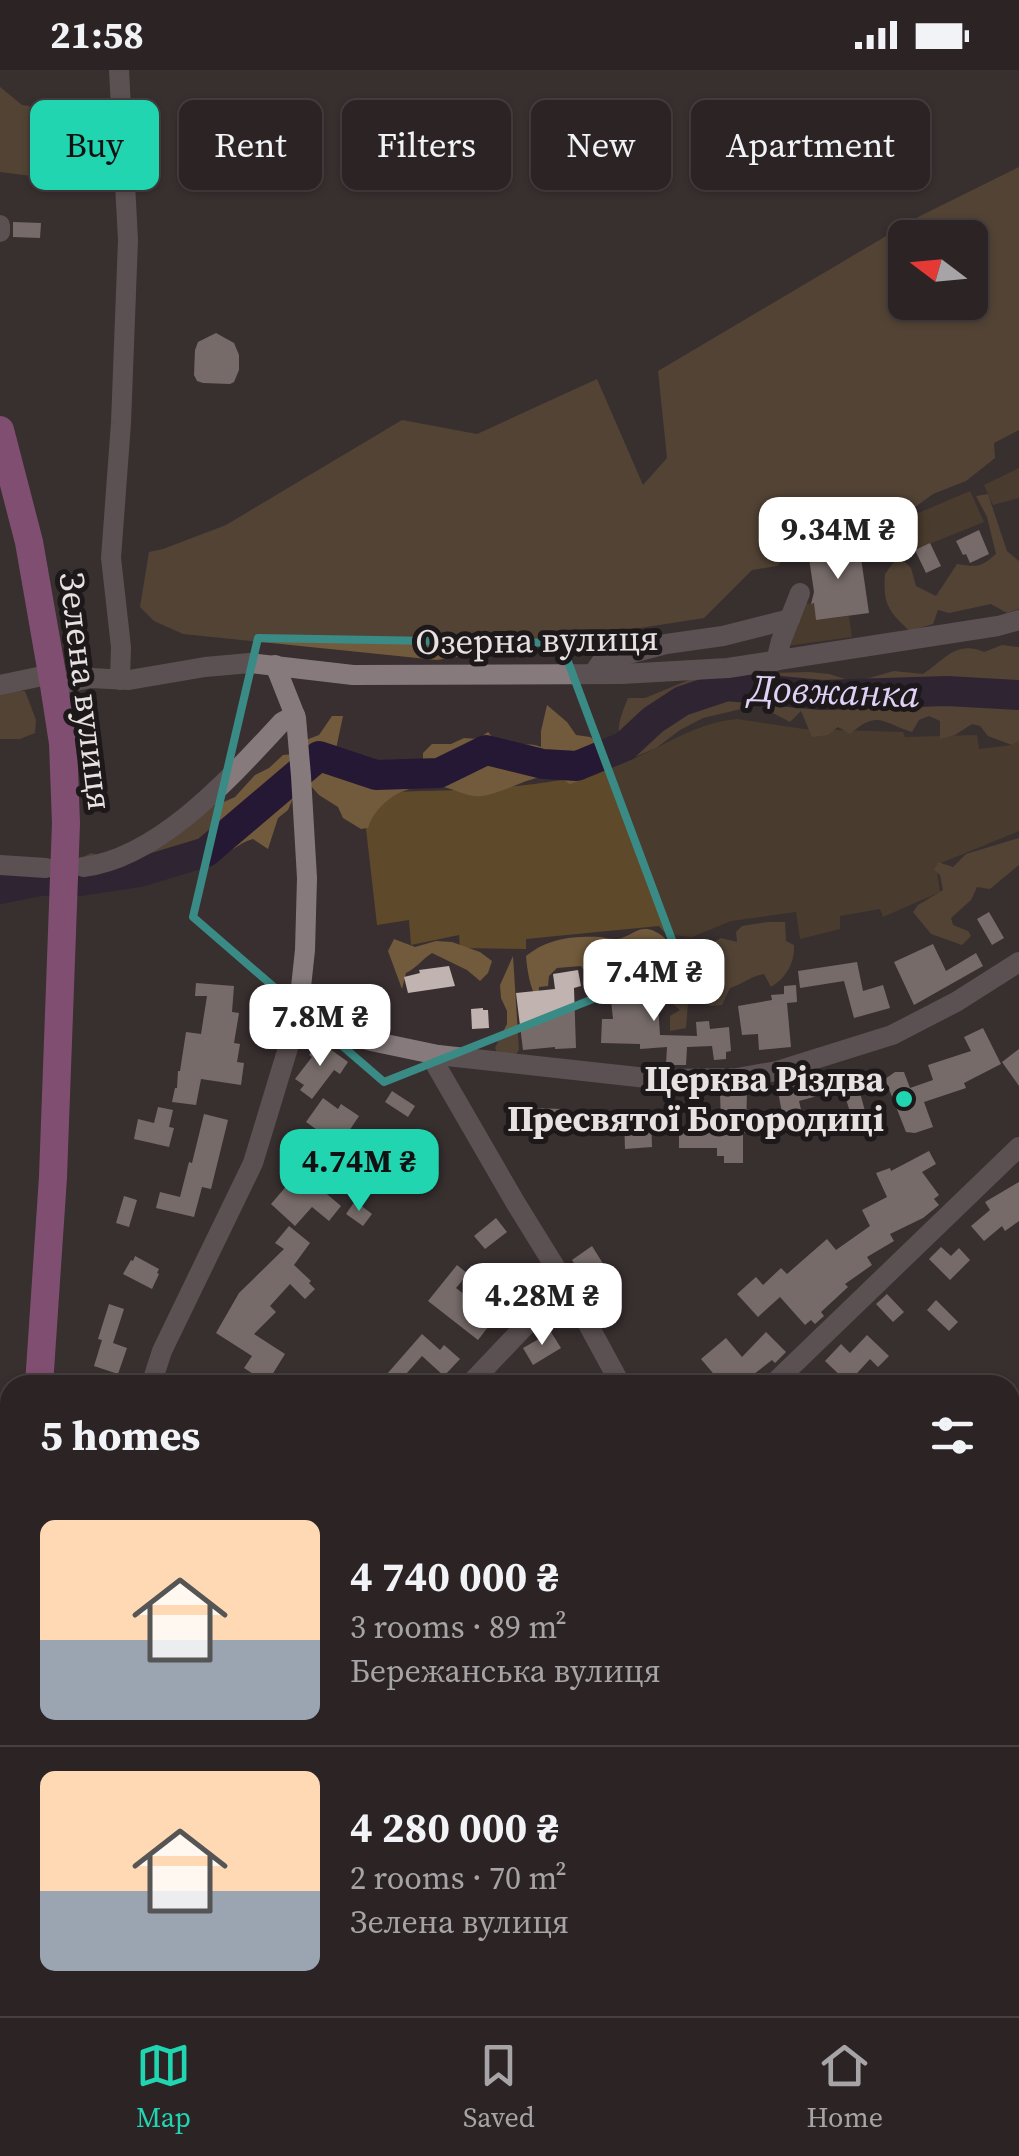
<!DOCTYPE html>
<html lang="en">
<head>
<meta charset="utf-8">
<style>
  :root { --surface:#2b2324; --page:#372f31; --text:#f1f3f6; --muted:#a6a4a6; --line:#474041; --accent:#20d5b0 }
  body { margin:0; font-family:"Source Serif 4",serif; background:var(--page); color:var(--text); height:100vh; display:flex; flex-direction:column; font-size:38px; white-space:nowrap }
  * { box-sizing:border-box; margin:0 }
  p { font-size:32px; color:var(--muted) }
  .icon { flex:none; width:55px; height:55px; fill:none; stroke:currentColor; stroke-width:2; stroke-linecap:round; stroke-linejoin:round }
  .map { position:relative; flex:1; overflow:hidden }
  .panel { position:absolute; left:0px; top:1305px; width:1020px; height:642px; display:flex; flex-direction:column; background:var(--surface); border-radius:30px 30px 0 0; box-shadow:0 2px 8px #0004,0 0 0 2px var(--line) }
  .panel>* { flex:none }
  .guide { position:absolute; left:30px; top:30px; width:960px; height:90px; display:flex; gap:20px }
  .needle { width:65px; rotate:286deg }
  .tools { position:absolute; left:888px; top:150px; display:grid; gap:20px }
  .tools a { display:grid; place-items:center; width:100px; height:100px; border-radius:15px; background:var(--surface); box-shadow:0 2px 8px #0004,0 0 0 2px var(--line); font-size:50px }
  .price { position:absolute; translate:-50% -85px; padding:0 22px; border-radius:20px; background:#fff; color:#222; font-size:32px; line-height:65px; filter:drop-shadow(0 2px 5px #0008) }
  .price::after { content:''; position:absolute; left:50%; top:60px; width:30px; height:22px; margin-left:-15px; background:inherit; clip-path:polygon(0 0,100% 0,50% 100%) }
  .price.current { background:var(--accent); color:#111 }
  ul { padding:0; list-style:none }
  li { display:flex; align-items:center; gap:30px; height:250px; padding:0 40px }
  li+li { border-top:2px solid var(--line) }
  li span { display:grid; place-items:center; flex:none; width:280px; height:200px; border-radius:15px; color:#555 }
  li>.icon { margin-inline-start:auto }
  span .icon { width:120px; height:120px; fill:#fffc; stroke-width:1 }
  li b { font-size:42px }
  h2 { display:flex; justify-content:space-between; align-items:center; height:120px; padding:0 40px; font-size:42px }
  .pill { padding:0 35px; border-radius:15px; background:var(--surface); box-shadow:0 2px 8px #0004,0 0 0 2px var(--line); font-size:35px; line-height:90px }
  .pill.current { background:var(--accent); color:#111 }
  .status { display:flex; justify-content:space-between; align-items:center; height:70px; padding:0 50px; background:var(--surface); direction:ltr }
  .status svg { height:28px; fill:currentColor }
  .tab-bar { display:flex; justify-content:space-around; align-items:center; height:140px; border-top:2px solid var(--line); background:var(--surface); font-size:28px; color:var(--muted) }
  .tab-bar a { display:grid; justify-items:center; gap:5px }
  .tab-bar .current { color:var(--accent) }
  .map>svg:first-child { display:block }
  .green { fill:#5e492a }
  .forest { fill:#725b3c; fill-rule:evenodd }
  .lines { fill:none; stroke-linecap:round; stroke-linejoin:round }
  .river { stroke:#251834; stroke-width:30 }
  .building { fill:#c1b4b0 }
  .minor { stroke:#877a7c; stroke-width:20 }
  .highway { stroke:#d774c2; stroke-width:28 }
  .marked { fill:none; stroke:#3a8b85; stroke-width:8; stroke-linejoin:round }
  .poi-dot { fill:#20d5b0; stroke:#1d1819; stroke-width:4 }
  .labels { text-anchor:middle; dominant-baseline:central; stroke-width:10; stroke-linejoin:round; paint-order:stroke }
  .street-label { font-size:35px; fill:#e8e1e2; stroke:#1d1819 }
  .poi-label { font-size:35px; font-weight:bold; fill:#e8e1e2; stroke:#1d1819; text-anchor:end }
  .water-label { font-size:38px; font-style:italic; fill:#e0d2f6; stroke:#1d1819 }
</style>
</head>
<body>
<div class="status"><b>21:58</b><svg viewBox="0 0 49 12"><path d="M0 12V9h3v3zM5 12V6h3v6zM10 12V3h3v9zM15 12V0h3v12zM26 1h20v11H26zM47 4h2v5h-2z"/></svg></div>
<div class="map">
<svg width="1019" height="1946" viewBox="0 0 1019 1946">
  <rect width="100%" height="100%" fill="#392f30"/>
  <g class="green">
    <path d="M1019,398V428L993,435L984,415Z"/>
    <path d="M970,421L984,452L892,489L881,459Z"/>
    <path d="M806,521L807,534L814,533L817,550L849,546L852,567L786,576Z"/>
    <path d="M737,649L804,659L903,662L905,667L977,665L979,679L1012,675L1019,671V761L936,795L940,822L883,847L880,839L840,846V859L800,869L796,842L731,851L692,867L666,864L659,856L526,869V879L460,878L459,865L411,875L409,850L377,855L365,750L394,722C460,720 545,719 608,699C652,685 690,653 737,649Z"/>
  </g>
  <g class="forest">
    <path d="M0,17L22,35L29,36L84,70L75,96L55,109L0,102Z"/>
    <path d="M1019,97V360L994,373L995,388L966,411L933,424L907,443L876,455L805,470L777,496L752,500L704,548L437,590L183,564L154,551L140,537L149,482L163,479L226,455L402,350L477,364L597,309L643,415L667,388L658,301L920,146ZM905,168H970V232H905Z"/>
    <path d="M988,424L1007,481L1019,491V539L1007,543L991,534L949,543L938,540L933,554L910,561C888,541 883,534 885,504L893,493L902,489L911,498L916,516L936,526L957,494C977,497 980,498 996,484L987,447L976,426Z"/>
    <path d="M1002,575L1019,577V671L1012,675L988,666L980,656L972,654L955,665L940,669V651L929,646L919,650L912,662C883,653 878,639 850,664L838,657L828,665L812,667L801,641L790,652L758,635L703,648L680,660L656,678L630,689C614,663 617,655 628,628H645L701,605L809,602L829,604L855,612L894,601L923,604C945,590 955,570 984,582Z"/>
    <path d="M8,621H25L36,650L35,663L20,669H0V625Z"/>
    <path d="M547,635L567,652L576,665L590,667L602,674V695L590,707L570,714C568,713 559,707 557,706C536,702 503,724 481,726C470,728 456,720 444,717C413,711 378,727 368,758L361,759L343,748L338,737L319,725L310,715L308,705L312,687L303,671L319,665L332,646H343L336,679L350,687L361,705L379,699H423V683L432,674H451L464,668L478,669L488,662C492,666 495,671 500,673C514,679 527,671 541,677V661Z"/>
    <path d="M293,684L294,726L288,740L278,748L268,779L253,769C238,773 230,784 215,787L202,778L192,780C179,799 174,800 151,803C139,821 117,819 97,818L86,804L85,786L91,783L102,786L235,727L255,705L269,698L283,685Z"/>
    <path d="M1019,768V795L990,819L977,817L971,830L951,848L953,855L968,861L971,866L962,875L931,864L913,842L918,835L943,820L940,805L934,800L938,792L953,797L966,784Z"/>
    <path d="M768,852H785L786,871L794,875C795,893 786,908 771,917L764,904C751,906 743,914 730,918L722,935L711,936L698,928L688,933L686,958L670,961V946L680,940L673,934L669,921L679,918L688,902C674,892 664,895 649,887L635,891L631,903L611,900L594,914L581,896L557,898L549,906L548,916L539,917L538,930C530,920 527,899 526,886C549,868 572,866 601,867C606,868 612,869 617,869C631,867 639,854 654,861C668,867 668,877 686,882L695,896V915L706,918L715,905L705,877L721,868L737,872L736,862L742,856Z"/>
    <path d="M394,869L415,877L436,871L452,872L480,882L492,891L488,903L480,911L467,900L432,883C422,889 417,898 406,903L402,919L388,881Z"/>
    <path d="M513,886L519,980L512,990L500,989L495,978L507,954V941L501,928L500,915Z"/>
    <path d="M1019,1861V1946H883L895,1938H1010V1867Z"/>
  </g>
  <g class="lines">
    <path class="river" d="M0,819L40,811H81L140,802L206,782L319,686L376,705L439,703L486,680L543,694L577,696L625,676L653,650L682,631L727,616L822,625L947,621L1019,625"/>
  </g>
  <g class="building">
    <path d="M13,152L41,153L40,168L13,167Z"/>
    <path d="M216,263L234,273L239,285V300L234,312L230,314L203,313L197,311L194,305L195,280L198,272Z"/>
    <path d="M979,460L989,484L970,493L966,484L963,485L956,471Z"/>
    <path d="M812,467L822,483L838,470L840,474L852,475L861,488L869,543L816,550L814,533L811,534L814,522L809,488Z"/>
    <path d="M930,473L941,496L926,503L915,480Z"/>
    <path d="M989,842L1004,868L992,875L977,849Z"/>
    <path d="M933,874L946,901L976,883L983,896L914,935L894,892Z"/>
    <path d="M857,892L863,921L883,915L890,938L854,948L844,911L800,918L798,901Z"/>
    <path d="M449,896L455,916L408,923L404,907L420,903L419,900Z"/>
    <path d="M578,900L581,916L574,918L576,978L555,979V977L523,980L516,923L555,919L553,904Z"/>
    <path d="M651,907L654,934H658L660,965L697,966L696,952L709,951L710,959L729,957L731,981L726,982V989L714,990L712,976L687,977L686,995H666L667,977L640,979V974L601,973L602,949H613L609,910Z"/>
    <path d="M196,913L234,916L232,942L239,943L234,973L240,974L237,992L244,993L241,1015L201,1009L196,1035L172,1032L175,1018H177L178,1001H180L186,962L201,964L207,926H195Z"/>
    <path d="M796,915L797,932L787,933L791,977L759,980L758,964L742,965L738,936L772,930L771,925L784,924V916Z"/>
    <path d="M483,938V940H488L489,958L472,959L471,939Z"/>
    <path d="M983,958L1001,994L964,1013L966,1018L924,1032L933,1057L915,1063L906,1062L885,1009L895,1002H904L910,1018L933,1010L928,995L971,981L964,967Z"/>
    <path d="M319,971L348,992L340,1004L334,1000L312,1029L300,1020L304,1015L295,1009L312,987L309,985Z"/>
    <path d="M1019,979V1016L1002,992Z"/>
    <path d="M854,1002H875L879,1017L860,1023L867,1048L853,1052L843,1019L799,1031L802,1044L783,1048L777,1016L816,1008V1003H834L835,1009Z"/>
    <path d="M747,1020L746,1063H743V1093H724V1086H717V1078H679V1060H717V1055H721L720,1022Z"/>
    <path d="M392,1021L415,1036L408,1047L385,1032Z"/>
    <path d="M323,1028L338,1039L341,1034L359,1046L347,1064L357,1070L344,1092L321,1119L341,1136L329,1151L312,1137L295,1156L271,1134L295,1106L284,1098L292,1087L299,1091L323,1064L306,1052Z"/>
    <path d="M158,1037L173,1040L169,1057L174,1058L169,1077L134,1069L138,1049L154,1053Z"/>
    <path d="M531,1038L563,1039V1062L531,1061Z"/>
    <path d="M204,1044L228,1050L211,1119L202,1117L194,1147L156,1138L160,1122L180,1127L189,1092L192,1093Z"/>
    <path d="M651,1047L652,1077L625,1079L624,1048Z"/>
    <path d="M929,1081L936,1094L922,1102L939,1125L934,1129L939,1135L923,1148L890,1164L894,1171L867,1187L872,1195L845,1214L848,1217L821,1242L824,1246L815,1254L811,1250L805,1255L780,1227L758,1247L737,1224L756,1207L763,1215L781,1198L787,1204L827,1169L836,1180L870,1156L862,1140L887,1127L876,1103L890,1098L891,1101Z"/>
    <path d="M1019,1112V1151L1005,1161L1002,1156L984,1171L971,1156L990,1140L985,1132Z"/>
    <path d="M124,1126L137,1130L129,1157L116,1153Z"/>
    <path d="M355,1131L372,1144L363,1156L346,1144Z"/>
    <path d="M496,1148L507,1162L485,1179L474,1166Z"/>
    <path d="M289,1156L310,1173L294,1195L311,1211L309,1213L315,1219L305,1229L290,1214L270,1236L276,1242L254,1264L285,1284L267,1313L244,1298L252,1286L216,1263L239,1223L284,1179L275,1173Z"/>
    <path d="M592,1176L607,1200L587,1213L572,1190Z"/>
    <path d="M941,1177L951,1186L959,1178L970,1190L950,1210L929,1189Z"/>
    <path d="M135,1186L159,1199L157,1203L159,1204L152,1219L123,1204L131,1190L133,1191Z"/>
    <path d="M457,1195L468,1204L456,1218L495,1248L478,1270L428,1231Z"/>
    <path d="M887,1224L904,1242L893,1252L876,1234Z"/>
    <path d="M936,1230L958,1252L949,1261L927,1240Z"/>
    <path d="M109,1234L124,1239L113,1273L127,1278L118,1304L94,1296L102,1270L98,1269Z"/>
    <path d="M551,1262L561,1278L533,1295L523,1278Z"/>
    <path d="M766,1262L786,1282L775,1293L772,1290L740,1315L734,1309L728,1315H723L701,1289L726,1268L742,1287Z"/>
    <path d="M422,1264L440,1280L444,1275L460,1289L444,1306L422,1286L398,1313L387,1304Z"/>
    <path d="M867,1265L889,1286L878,1297L870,1289L848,1313L825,1291L841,1274L850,1283Z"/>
  </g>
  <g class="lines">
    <g class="minor">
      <path d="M119,0L128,170L121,353L111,488L121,577L120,610"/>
      <path d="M0,155V162"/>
      <path d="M776,591L781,571L800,523"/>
      <path d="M593,604L602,591L666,574L723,566L790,549"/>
      <path d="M0,615L52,604"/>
      <path d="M54,615L91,608L129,610L205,597L250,593L353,605L622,604L728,598L998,556L1019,550"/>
      <path d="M0,795L46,798"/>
      <path d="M83,797C159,788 232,706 282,652L295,645"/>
      <path d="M297,949L371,971L438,985L656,1009L737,1008L777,1001L892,965L956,932L1019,892"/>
      <path d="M438,985L437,997L515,1132L570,1221L621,1315"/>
      <path d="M151,1315L162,1281L253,1093L298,945L305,880L307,808L301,706L296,648L275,595"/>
      <path d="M469,1315L545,1235L568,1218"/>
      <path d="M772,1315L1019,1077"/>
      <path d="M0,1486L10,1488"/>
      <path d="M1010,1686L1019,1695"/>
      <path d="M1010,1818L1019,1811"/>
      <path d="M355,1938L359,1946"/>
      <path d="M614,1946L624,1938"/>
      <path d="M840,1946L851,1938"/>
    </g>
    <g class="highway">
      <path d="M0,360L29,472L54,615L63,673L66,753L53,1107L39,1315"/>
      <path d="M10,1946V1929"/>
    </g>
  </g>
  <path d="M0 0H1019V1946H0ZM258,568L561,573L681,894L384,1012L193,847Z" fill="#392f30" fill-opacity=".55" fill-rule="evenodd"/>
  <path class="marked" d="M258,568L561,573L681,894L384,1012L193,847Z"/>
  <circle class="poi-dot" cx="904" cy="1029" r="10"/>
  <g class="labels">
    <g class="street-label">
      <text transform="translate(537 570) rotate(-1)">Озерна вулиця</text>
      <text transform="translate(86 621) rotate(83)">Зелена вулиця</text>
    </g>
    <g class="poi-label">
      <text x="884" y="1009">Церква Різдва<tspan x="884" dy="40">Пресвятої Богородиці</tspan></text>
    </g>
    <g class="water-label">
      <text transform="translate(834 621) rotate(2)">Довжанка</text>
    </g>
  </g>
</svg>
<div class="tools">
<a><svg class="needle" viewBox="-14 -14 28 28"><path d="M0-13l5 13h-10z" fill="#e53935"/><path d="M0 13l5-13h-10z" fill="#a6a4a6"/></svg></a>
</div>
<b class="price" style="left:838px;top:512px">9.34M ₴</b>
<b class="price" style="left:654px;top:954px">7.4M ₴</b>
<b class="price" style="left:320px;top:999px">7.8M ₴</b>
<b class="price current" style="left:359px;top:1144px">4.74M ₴</b>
<b class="price" style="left:542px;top:1278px">4.28M ₴</b>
<div class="guide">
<a class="pill current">Buy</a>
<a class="pill">Rent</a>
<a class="pill">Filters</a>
<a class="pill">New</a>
<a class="pill">Apartment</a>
</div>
<section class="panel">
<h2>5 homes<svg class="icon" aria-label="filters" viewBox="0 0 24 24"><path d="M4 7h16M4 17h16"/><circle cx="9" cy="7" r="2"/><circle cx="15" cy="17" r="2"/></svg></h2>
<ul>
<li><span style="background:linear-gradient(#ffd9b3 60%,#9aa5b1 0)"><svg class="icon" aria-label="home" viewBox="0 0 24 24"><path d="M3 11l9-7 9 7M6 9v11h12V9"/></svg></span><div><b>4 740 000 ₴</b><p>3 rooms · 89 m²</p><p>Бережанська вулиця</p></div></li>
<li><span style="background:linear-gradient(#ffd9b3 60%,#9aa5b1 0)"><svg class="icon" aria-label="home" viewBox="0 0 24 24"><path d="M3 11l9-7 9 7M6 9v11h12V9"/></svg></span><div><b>4 280 000 ₴</b><p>2 rooms · 70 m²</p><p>Зелена вулиця</p></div></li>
</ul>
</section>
</div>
<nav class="tab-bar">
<a class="current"><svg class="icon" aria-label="map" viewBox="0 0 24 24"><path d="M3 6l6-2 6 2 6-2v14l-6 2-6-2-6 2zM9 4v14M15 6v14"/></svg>Map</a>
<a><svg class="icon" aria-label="saved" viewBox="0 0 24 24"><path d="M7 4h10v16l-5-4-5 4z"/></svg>Saved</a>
<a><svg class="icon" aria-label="home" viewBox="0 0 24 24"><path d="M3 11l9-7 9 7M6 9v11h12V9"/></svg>Home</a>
</nav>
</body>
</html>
